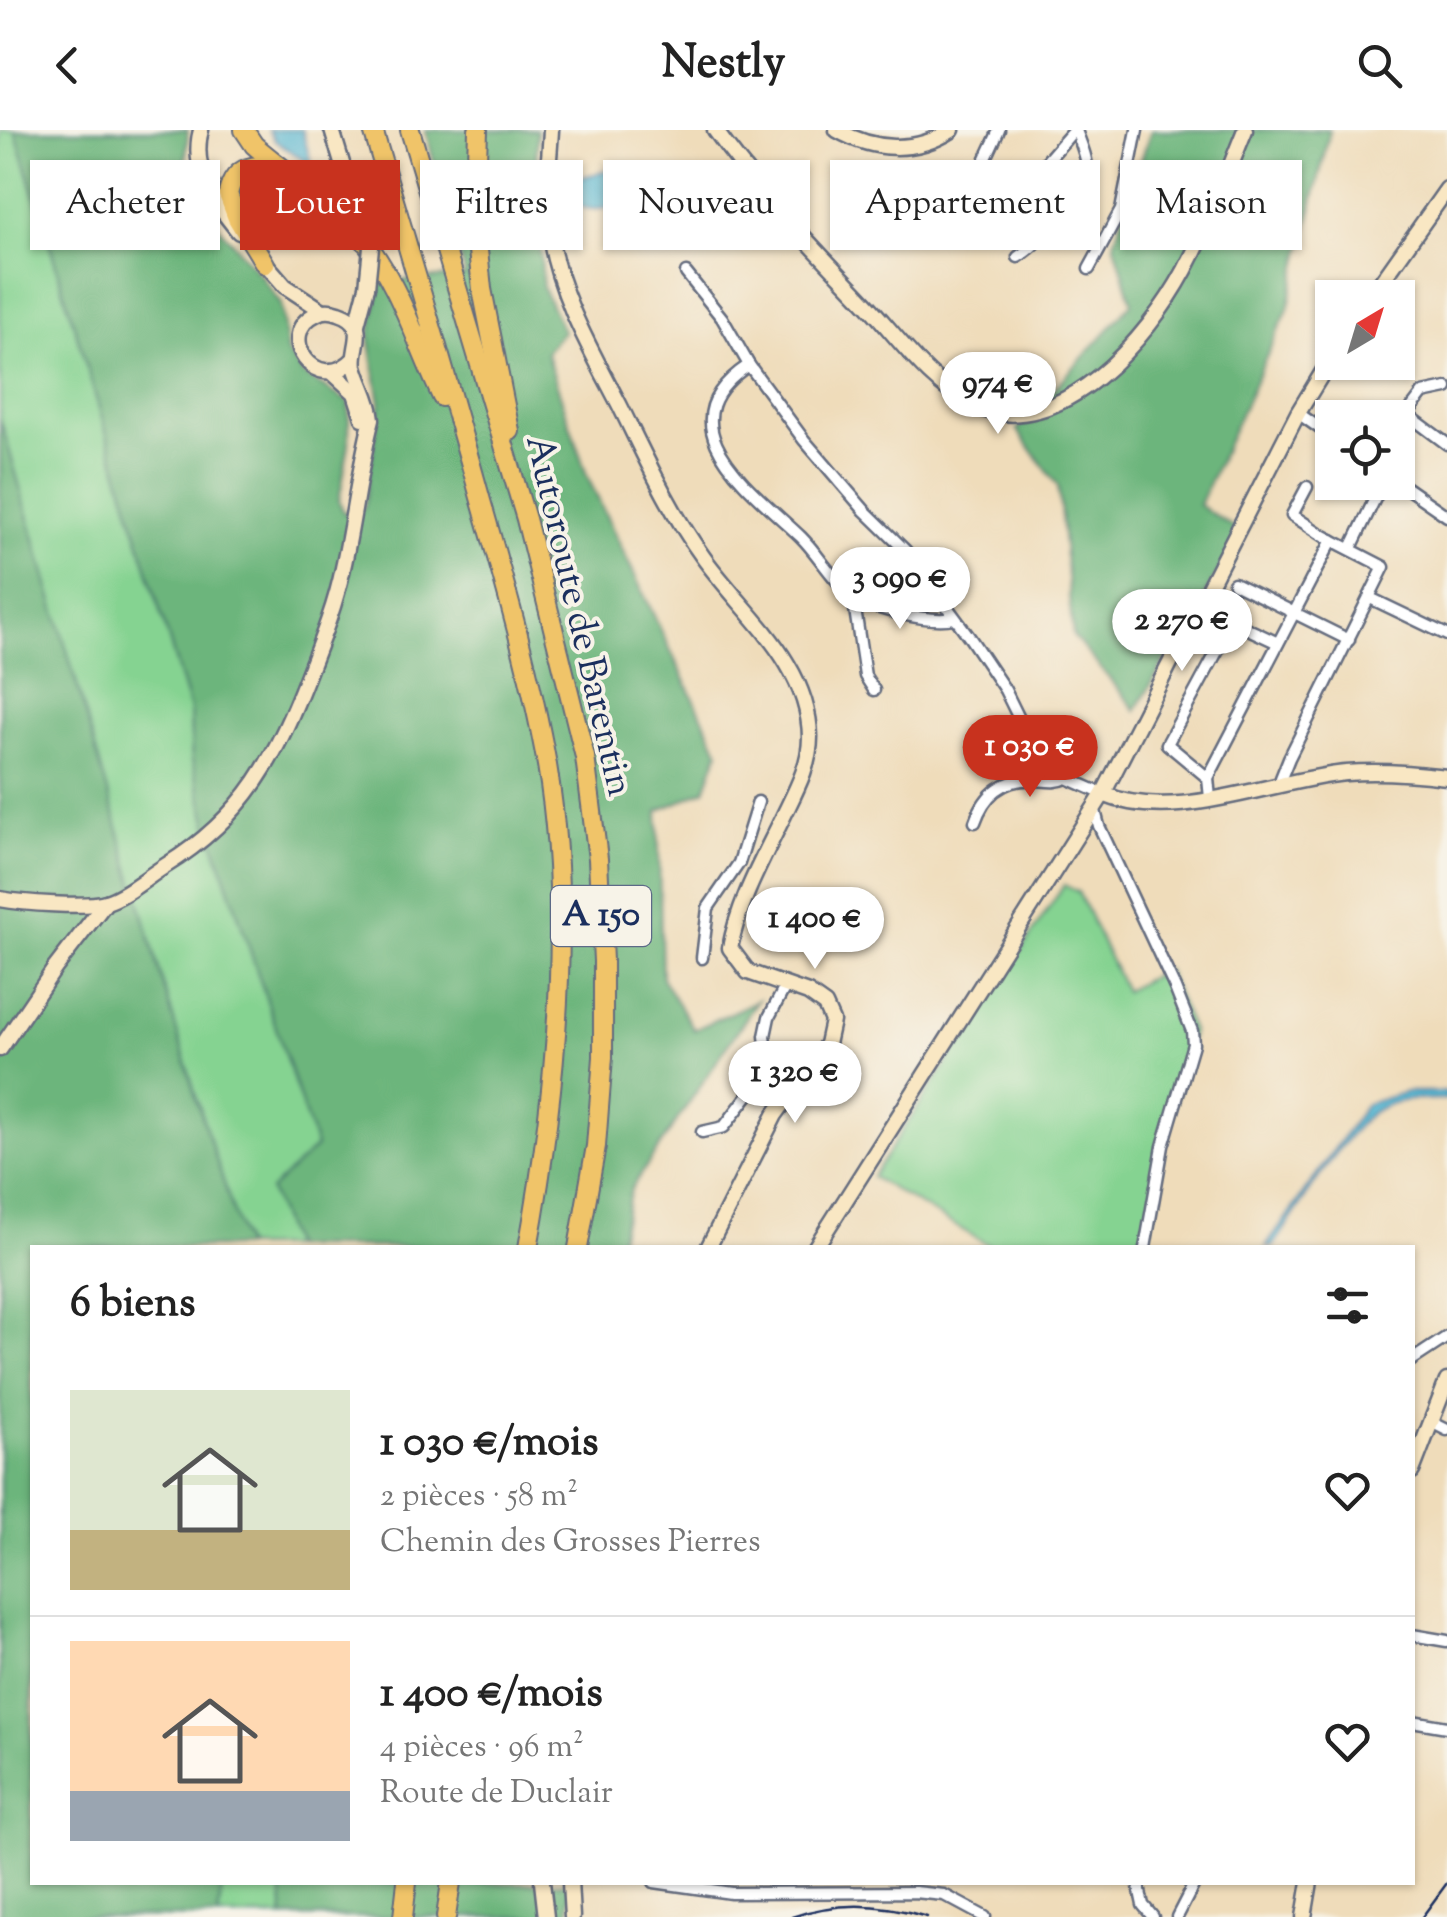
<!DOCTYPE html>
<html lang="fr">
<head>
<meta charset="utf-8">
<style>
  :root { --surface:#fff; --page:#f2f2f2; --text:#222; --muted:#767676; --line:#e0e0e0; --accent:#c8321e }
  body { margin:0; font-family:"Sorts Mill Goudy",serif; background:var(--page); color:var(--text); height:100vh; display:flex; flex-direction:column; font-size:38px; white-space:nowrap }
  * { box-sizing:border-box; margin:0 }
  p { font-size:32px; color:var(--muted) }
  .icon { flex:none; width:55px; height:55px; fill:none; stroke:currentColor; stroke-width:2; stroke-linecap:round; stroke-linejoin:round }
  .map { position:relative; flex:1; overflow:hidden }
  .panel { position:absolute; left:30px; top:1115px; width:1385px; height:640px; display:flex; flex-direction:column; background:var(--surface); border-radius:0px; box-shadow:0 2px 8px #0004 }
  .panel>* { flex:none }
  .guide { position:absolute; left:30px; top:30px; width:1388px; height:90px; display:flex; gap:20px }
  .needle { width:65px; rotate:38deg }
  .tools { position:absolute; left:1315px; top:150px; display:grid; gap:20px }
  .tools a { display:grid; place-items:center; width:100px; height:100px; border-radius:0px; background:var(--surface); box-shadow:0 2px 8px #0004; font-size:50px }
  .price { position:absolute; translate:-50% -85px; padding:0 22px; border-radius:35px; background:#fff; color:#222; font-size:32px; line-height:65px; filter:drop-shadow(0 2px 5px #0008) }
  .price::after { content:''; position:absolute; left:50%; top:60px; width:30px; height:22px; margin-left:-15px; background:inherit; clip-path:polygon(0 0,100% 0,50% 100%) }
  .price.on { background:var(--accent); color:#fff }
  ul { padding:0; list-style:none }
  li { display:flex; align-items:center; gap:30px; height:250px; padding:0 40px }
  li+li { border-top:2px solid var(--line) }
  li span { display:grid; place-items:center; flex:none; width:280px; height:200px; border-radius:0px; color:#555 }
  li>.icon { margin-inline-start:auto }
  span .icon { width:120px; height:120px; fill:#fffc; stroke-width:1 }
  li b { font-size:42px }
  h2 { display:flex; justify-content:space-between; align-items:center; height:120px; padding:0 40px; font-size:42px }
  .pill { padding:0 35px; border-radius:0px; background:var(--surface); box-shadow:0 2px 8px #0004; font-size:35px; line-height:90px }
  .pill.on { background:var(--accent); color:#fff }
  header { display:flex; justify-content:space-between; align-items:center; height:130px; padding:0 40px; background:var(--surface); font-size:45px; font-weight:700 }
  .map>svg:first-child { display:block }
  .green { fill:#85d391; stroke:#508178; stroke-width:2.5 }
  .forest { fill:#6cb57b; stroke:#44726c; stroke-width:2.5 }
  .water { fill:#51b4d0; stroke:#367297; stroke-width:2.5 }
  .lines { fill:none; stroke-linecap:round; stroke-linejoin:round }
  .street-casing { stroke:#656c7e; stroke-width:15 }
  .secondary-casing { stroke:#656c7e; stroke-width:19 }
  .highway-casing { stroke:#656c7e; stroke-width:22 }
  .street { stroke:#fff; stroke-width:10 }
  .secondary { stroke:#f9e7c3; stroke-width:14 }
  .highway { stroke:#f0c469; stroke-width:18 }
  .rail { stroke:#1b2f5e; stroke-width:2.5 }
  .secondary-bridge-casing { stroke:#656c7e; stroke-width:19; stroke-linecap:butt }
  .secondary-bridge { stroke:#f9e7c3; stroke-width:14 }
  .labels { text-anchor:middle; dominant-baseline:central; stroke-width:8; stroke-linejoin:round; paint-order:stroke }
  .shield { fill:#f7f3e8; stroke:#5d6a87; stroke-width:2.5 }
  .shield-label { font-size:35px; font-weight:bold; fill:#1b2f5e }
  .street-label { font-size:38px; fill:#1b2f5e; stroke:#f7f3e8 }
</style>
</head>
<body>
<header><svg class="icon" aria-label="back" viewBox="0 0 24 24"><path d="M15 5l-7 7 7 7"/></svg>Nestly<svg class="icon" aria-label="search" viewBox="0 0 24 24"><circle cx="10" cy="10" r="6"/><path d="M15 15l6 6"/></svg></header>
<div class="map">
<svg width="1447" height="1787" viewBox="0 0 1447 1787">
  <rect width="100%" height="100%" fill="#f7f3e8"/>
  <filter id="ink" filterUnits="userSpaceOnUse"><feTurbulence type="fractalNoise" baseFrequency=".01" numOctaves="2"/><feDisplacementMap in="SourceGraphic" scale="20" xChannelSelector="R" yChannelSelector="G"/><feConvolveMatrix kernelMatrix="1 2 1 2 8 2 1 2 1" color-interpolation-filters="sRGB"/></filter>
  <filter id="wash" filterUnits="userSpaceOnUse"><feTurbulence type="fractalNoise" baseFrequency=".0048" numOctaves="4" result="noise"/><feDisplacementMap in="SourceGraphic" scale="40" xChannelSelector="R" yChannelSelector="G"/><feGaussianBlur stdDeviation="2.25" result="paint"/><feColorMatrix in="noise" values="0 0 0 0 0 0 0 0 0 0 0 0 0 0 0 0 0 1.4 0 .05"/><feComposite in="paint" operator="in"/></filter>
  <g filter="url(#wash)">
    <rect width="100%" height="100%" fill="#efdcba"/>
    <g class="green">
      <path d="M0,0H15L16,3L190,579L192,630L208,695L317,1017L271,1061L292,1117H245L232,1085L139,776L0,288Z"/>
      <path d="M1064,755L1078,762L1125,861L1166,839L1192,901L1163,1016L1145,1117H992L872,1047Z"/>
      <path d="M222,1753H281L284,1787H218Z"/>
    </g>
    <g class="forest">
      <path d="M15,0H188L184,55L262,147L281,174L287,222L304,245L349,272V314L339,371L344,383L364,378L380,273L369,207L381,152L465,146L425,0H537L536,45L543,158L563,201L546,222L587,346L719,621L705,660L658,681L662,848L694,900L758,870L631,1059L618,1117H292L270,1060L316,1017L208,695L192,630L190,579Z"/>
      <path d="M1151,0H1330L1288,179L1199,375L1242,403L1136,580L1073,506L1058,356L1017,300L1132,173L1114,112Z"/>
      <path d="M0,288L197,971L245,1117L32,1118V1752L222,1753L218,1787H0Z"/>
      <path d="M281,1753H571L569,1787H284Z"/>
    </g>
    <g class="water">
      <path d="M268,0H302L312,36L275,11Z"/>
      <path d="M624,37C636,36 641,43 644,54C634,76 595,86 574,74L570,58L582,47Z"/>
      <path d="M1406,962H1447V969C1422,970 1401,967 1378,979C1350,993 1292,1088 1273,1117H1266L1366,974Z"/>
    </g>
  </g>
  <g filter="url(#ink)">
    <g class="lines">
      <g class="street-casing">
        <g id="street">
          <path d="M999,0C990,23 965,61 975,86L982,90L998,87L1074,0"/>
          <path d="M1018,127C1036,116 1083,67 1087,47C1089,30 1081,15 1076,0"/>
          <path d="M1089,139L1121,80L1137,0"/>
          <path d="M686,143L722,188L749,235L804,310L865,381L905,420L970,508L1005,560L1034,619L1067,648L1103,664"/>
          <path d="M749,235C658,295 752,360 801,407C819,425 832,450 852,465C872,480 930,493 954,488"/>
          <path d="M1447,258L1423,263L1407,284L1447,314"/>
          <path d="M1298,283L1332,307"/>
          <path d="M1398,352L1447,386"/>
          <path d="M1351,418L1383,352"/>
          <path d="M1234,453L1349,510"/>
          <path d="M853,466L865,546L874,560"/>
          <path d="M1370,468L1447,505"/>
          <path d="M1208,648L1167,614L1233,492L1278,513"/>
          <path d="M1283,654L1281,648L1289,628L1384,437L1324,406L1292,385L1307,357"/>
          <path d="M1210,668L1208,648L1332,410"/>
          <path d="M1094,677L1099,696L1175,858L1192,901L1193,914L1163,1016L1145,1118"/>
          <path d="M975,692C985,663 1005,647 1036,650C1048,651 1056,653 1067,648"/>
          <path d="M702,828L708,778L739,733L758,672"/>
          <path d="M702,1002L724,997L759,951L768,931L765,906L769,887L786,855"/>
          <path d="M1412,1230L1447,1207"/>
          <path d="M1431,1292L1447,1300"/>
          <path d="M1412,1505L1447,1511"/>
          <path d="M1412,1591L1447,1597"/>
          <path d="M654,1752L731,1763L915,1762L944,1765L985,1787"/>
          <path d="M1138,1752L1143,1775L1153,1787"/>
          <path d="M1177,1787L1195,1752"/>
        </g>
      </g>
      <g class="secondary-casing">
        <g id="secondary">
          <path d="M201,0C190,40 215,73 239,102"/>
          <path d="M332,0L353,70"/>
          <path d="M551,0C549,35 544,71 550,106C560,167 591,220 619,274C645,326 669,380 703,427C743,483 809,533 810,607C810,635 796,660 784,685C763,729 739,770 730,818L748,842L808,863L825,875L832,891L827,914L775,985L708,1118"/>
          <path d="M715,0C759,62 812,116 865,172C897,206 931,256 975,276C1060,313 1149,207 1185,140C1209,95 1226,46 1245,0"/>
          <path d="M837,0C874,21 915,24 952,0"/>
          <path d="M259,126L285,156L323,181"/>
          <path d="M1370,168L1447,59"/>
          <path d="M356,198L367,157"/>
          <path d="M331,241L355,263L363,288"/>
          <path d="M1103,664C1175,695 1270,650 1346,643C1380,640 1414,643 1447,647"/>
          <path d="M0,769C22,773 86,778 106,772C126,766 147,747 165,736C246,686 277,626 310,539C323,506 336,473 343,438C354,389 359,338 372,289C370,269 360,255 355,236C351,217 372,194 339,183C331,180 323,180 316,184C274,204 316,268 354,229"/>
          <path d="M0,919L55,838L106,772"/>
          <path d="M815,1118L1103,664L1298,283L1332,227"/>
          <path d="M1412,1341L1447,1251"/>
          <path d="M542,1752L546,1787"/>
          <path d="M570,1752L572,1787"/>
          <path d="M1304,1787L1310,1752"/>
        </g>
      </g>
      <g class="highway-casing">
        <g id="highway">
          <path d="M244,0L254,15C289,46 331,70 361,106C400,154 416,213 442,267"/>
          <path d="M373,0C410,124 447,247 481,371C506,458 531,546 547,635C573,790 556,964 528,1118"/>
          <path d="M410,0L526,389L585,627L598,729L603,831V927L596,1016L578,1118"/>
          <path d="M478,0L475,91L482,159L510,301"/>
          <path d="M265,134L237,88L228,64C234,36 257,30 280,42"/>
          <path d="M403,1787L407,1752"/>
          <path d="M446,1787L451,1752"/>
        </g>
      </g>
      <use href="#street" class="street"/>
      <use href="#secondary" class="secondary"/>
      <use href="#highway" class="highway"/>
      <g class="rail">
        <path d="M792,1787C836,1771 882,1773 927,1787"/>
        <path d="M1422,1787L1447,1753"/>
      </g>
      <g class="secondary-bridge-casing">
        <path id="secondary-bridge" d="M361,69L371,117L367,157"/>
      </g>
      <use href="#secondary-bridge" class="secondary-bridge"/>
    </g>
  </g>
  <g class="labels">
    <rect class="shield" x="551" y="756" width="100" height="60" rx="8"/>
    <g class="shield-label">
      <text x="601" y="786">A 150</text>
    </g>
    <g class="street-label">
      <text transform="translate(577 486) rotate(77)">Autoroute de Barentin</text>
    </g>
  </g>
</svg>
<div class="tools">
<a><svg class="needle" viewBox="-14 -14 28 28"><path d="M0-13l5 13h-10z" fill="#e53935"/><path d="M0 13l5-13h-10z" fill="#767676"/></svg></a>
<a><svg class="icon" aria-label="locate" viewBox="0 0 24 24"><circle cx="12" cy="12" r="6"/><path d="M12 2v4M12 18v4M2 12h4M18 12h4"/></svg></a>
</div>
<b class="price" style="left:998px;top:307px">974 €</b>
<b class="price" style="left:900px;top:502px">3 090 €</b>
<b class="price" style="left:1182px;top:544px">2 270 €</b>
<b class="price on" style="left:1030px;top:670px">1 030 €</b>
<b class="price" style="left:815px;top:842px">1 400 €</b>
<b class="price" style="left:795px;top:996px">1 320 €</b>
<div class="guide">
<a class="pill">Acheter</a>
<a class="pill on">Louer</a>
<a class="pill">Filtres</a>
<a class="pill">Nouveau</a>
<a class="pill">Appartement</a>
<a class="pill">Maison</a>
</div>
<section class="panel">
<h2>6 biens<svg class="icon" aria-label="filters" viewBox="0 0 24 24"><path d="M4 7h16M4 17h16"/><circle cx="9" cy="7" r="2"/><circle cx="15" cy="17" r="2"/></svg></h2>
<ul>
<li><span style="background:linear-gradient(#dfe7d0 70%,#c2b280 0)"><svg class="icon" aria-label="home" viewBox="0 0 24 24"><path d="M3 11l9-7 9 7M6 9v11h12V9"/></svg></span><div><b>1 030 €/mois</b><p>2 pièces · 58 m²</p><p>Chemin des Grosses Pierres</p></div><svg class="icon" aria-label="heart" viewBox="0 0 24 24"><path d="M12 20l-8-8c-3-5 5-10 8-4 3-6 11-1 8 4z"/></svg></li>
<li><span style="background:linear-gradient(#ffd9b3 75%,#9aa5b1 0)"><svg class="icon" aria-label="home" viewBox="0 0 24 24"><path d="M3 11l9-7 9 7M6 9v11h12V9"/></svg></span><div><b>1 400 €/mois</b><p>4 pièces · 96 m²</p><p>Route de Duclair</p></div><svg class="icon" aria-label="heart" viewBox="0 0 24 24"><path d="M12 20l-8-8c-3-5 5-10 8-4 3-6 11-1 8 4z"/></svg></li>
</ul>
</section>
</div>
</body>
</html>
